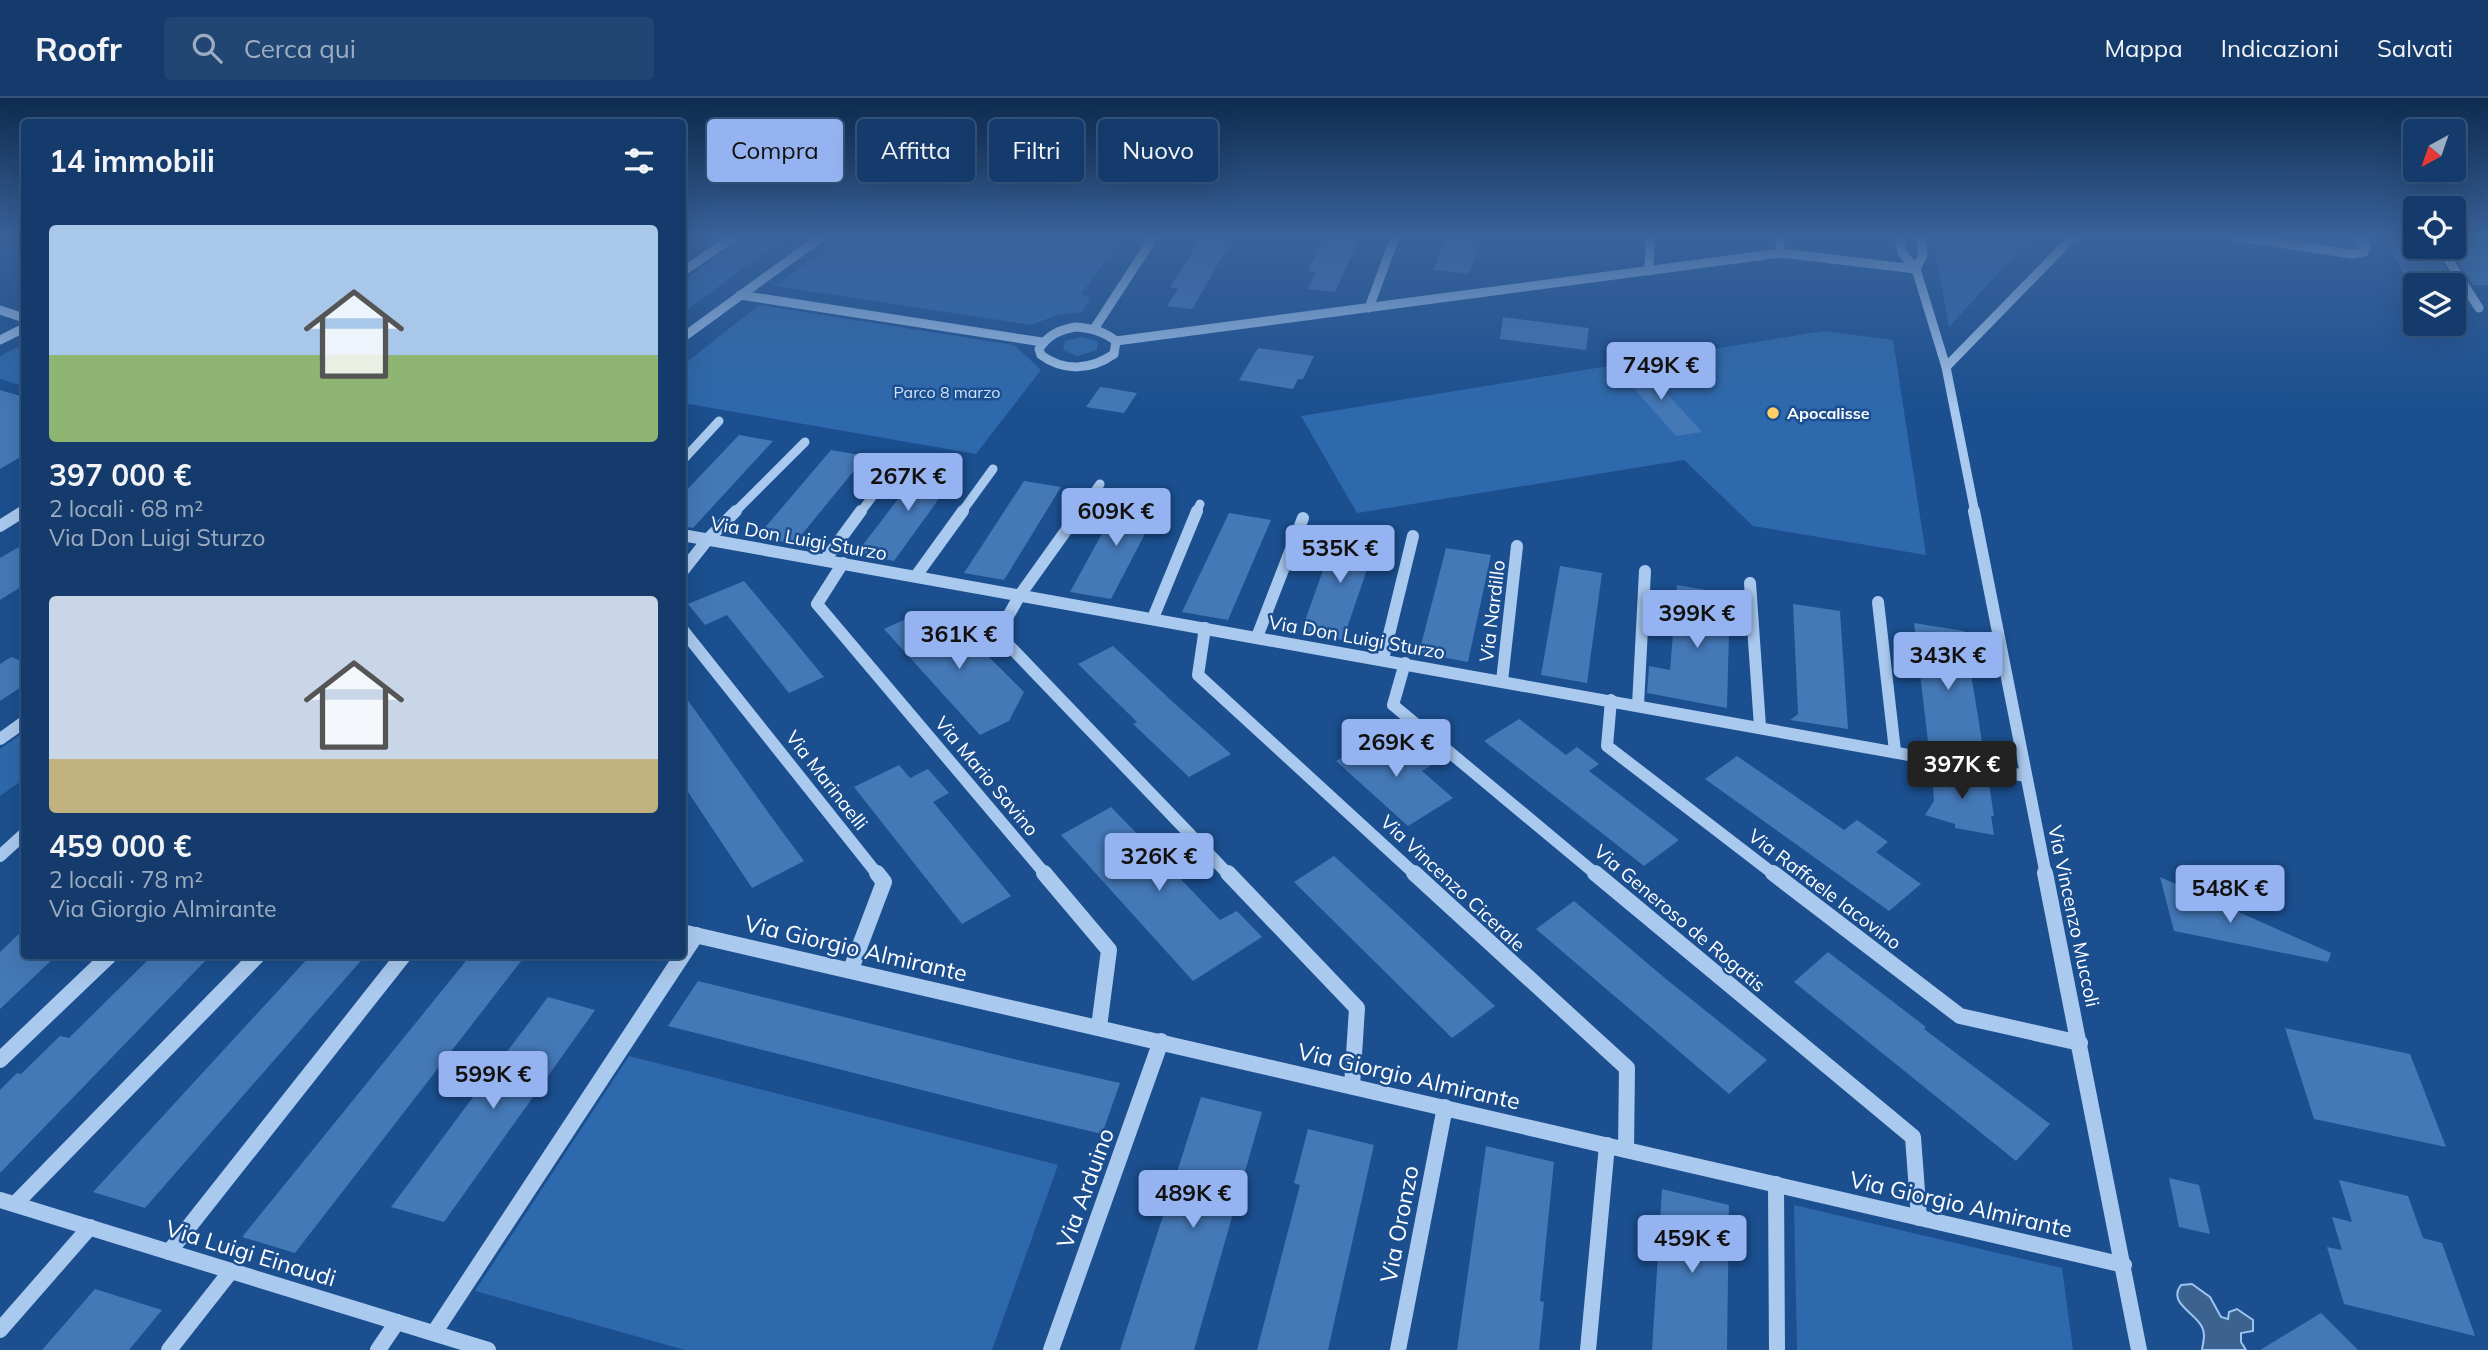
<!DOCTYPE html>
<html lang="it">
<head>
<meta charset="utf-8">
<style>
  :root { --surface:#143b6b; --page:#214673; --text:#f1f3f6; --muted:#9dadc1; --line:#33557e; --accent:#95b2f1 }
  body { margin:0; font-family:Mulish,sans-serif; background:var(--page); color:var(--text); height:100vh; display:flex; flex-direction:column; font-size:26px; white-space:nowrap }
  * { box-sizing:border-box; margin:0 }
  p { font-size:23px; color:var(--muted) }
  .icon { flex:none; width:38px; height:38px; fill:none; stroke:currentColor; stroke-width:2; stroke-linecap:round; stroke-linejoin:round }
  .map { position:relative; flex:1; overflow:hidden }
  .sheet { position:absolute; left:21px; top:21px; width:665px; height:840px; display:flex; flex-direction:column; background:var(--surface); border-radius:7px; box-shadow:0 7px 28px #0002,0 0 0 2px var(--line) }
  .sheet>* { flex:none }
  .guide { position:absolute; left:707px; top:21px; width:665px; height:63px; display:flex; gap:14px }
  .needle { width:46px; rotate:220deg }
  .buttons { position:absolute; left:2403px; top:21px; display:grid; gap:14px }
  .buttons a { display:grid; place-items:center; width:63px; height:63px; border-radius:7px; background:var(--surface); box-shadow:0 7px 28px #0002,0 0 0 2px var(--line); font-size:35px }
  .price { position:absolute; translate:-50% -60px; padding:0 16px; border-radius:7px; background:var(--accent); color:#111; font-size:23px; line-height:46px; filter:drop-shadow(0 2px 4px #0008) }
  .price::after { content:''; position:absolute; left:50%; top:42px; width:21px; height:16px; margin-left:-10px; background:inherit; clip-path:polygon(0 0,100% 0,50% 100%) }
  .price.selected { background:#222; color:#fff }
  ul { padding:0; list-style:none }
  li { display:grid; align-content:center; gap:14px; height:371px; padding:0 28px }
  li span { display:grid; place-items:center; height:217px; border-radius:7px; color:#555 }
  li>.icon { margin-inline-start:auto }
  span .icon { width:126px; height:126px; fill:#fffc; stroke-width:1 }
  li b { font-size:30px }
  h2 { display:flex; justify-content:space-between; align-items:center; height:84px; padding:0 28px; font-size:30px }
  .chip { padding:0 24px; border-radius:7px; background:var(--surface); box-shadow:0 7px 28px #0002,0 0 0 2px var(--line); font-size:24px; line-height:63px }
  .chip.selected { background:var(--accent); color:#111 }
  header { display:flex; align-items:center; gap:42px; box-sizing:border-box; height:98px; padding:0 35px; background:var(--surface); border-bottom:2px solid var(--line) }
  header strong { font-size:33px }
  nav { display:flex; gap:38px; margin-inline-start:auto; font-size:24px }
  .search { width:490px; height:63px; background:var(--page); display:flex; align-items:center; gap:18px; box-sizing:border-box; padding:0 24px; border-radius:7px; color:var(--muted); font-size:26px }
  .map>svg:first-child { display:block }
  .green { fill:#2e69ad }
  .water { fill:#3c6290; stroke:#9cc4f0; stroke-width:2 }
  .building { fill:#4478b7 }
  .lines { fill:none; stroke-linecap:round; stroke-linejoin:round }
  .minor-far2 { stroke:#a9c9ee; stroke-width:9 }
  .minor-far1 { stroke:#a9c9ee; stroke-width:12 }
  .minor { stroke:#a9c9ee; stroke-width:16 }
  .poi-dot { fill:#ffd166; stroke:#1b4f8f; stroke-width:2.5 }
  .labels { text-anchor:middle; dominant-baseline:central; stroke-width:5; stroke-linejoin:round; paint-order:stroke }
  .far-park-label { font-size:16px; fill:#cfe3fa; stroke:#1b4f8f }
  .far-poi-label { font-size:16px; font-weight:bold; fill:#fff; stroke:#1b4f8f; text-anchor:start }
  .street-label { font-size:19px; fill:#fff; stroke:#1b4f8f }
  .near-street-label { font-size:23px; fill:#fff; stroke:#1b4f8f }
</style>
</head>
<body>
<header>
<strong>Roofr</strong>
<div class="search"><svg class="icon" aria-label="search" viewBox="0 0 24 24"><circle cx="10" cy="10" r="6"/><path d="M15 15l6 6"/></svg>Cerca qui</div>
<nav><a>Mappa</a><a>Indicazioni</a><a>Salvati</a></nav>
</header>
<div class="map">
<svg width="2488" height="1252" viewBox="0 0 2488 1252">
  <rect width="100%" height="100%" fill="#1b4f8f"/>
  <g class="green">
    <path d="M744,139H785L683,215V182Z"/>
    <path d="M840,139H1123L1081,196L1090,200L1082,214L1057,217L1031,227L776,188Z"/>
    <path d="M1933,139H2031L1949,229Z"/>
    <path d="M2237,139H2358L2364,154Z"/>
    <path d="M759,207L1014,247L1041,272L976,356L683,305V267Z"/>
    <path d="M1824,233L1893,242L1926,457L1753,428L1684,362L1357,415L1301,318Z"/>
    <path d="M1082,239L1097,243V252L1077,258L1063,252L1065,243Z"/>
    <path d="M24,246V288L0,281V258Z"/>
    <path d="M24,634V681L0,698V651Z"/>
    <path d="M629,958L1058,1067L992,1252H685L475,1193Z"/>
    <path d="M1794,1107L2062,1170L2073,1252H1797Z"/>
  </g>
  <path class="water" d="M2192,1186L2210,1199L2221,1219L2228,1221L2229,1214L2237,1211L2253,1222V1233L2241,1235V1244L2246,1252H2202C2203,1244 2206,1237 2202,1229C2196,1215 2167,1205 2181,1187Z"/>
  <g class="building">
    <path d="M1202,139H1234L1192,211L1167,208L1178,191L1170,189Z"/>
    <path d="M1325,139H1360L1335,194L1308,191L1316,174L1308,173Z"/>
    <path d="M1447,139H1480L1469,176L1433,172Z"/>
    <path d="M2382,139L2415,141V149H2433L2456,187H2415V195Z"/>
    <path d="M2454,146L2488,150V187H2473L2448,149H2454Z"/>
    <path d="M1503,219L1589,230L1586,252L1500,241Z"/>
    <path d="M1258,250L1314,258L1303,281H1298L1293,291L1239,282Z"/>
    <path d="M1639,265L1702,334L1676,338L1624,279Z"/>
    <path d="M1100,289L1108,290L1137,295L1124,315L1086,309Z"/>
    <path d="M0,292L24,299V357L0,371Z"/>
    <path d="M739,337L773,343L693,430L682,428V397Z"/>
    <path d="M831,352L866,358L794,446L757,439Z"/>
    <path d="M924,367L959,373L894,463L856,456Z"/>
    <path d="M1024,383L1061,389L1004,482L964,475Z"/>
    <path d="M1122,399L1161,405L1111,501L1070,494Z"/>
    <path d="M1229,415L1271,422L1228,522L1182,514Z"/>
    <path d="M1337,433L1378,439L1343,542L1301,534Z"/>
    <path d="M24,446V487L0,502V460Z"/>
    <path d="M1446,450L1491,457L1468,564L1419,555Z"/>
    <path d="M1560,468L1602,475L1587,585L1541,577Z"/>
    <path d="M744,483L786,533L824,579L789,595L727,517L705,527L688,506Z"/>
    <path d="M1677,487L1730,496L1727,610L1647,595L1649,568L1670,572Z"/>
    <path d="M1793,506L1840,513L1848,631L1790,622L1798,616Z"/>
    <path d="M923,513L943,533L957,527L1024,594L1009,623L980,637L884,531Z"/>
    <path d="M1914,525L1964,533L1985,662L1929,652Z"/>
    <path d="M1113,548L1174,605L1231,656L1189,679L1133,626L1137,624L1078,566Z"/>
    <path d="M11,559L24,564V587L0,603V566Z"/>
    <path d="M682,594L770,717L804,763L752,790L682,685Z"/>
    <path d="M1519,621L1566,657L1577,649L1599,666L1589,673L1679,742L1644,768L1484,643Z"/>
    <path d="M1382,637L1404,657L1417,649L1435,665L1422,673L1453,700L1408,728L1336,663Z"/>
    <path d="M1737,658L1844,732L1857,722L1888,744L1876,754L1921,786L1889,813L1705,681Z"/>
    <path d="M899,667L910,680L928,671L949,695L933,704L1011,798L962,826L854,689Z"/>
    <path d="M1932,670L1988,680L1994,718H1991L1994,737L1955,730V726L1925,717L1934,703Z"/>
    <path d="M1111,709L1148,747L1165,736L1189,760L1171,771L1220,822L1237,813L1262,839L1193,883L1061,737Z"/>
    <path d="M1334,758L1398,817L1495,908L1452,940L1294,784Z"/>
    <path d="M2160,779L2331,855L2328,864L2174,833Z"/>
    <path d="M1574,803L1666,881L1767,962L1729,996L1536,831Z"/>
    <path d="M24,831V858H56L0,911V854Z"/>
    <path d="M1828,854L1926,929L1924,931L2050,1026L2016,1063L1794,884Z"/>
    <path d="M152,858H210L0,1075V992L17,975L21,976L60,938L69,940Z"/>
    <path d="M310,858H365L145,1110L93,1094Z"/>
    <path d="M470,858H525L295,1155L242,1139Z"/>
    <path d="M698,883L1018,962L1120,985L1102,1036L997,1011L668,928Z"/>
    <path d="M548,899L595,912L444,1124L391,1109Z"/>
    <path d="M2285,930L2410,956L2446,1049L2314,1021Z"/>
    <path d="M1201,999L1262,1014L1194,1252H1120Z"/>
    <path d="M1308,1031L1374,1047L1328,1252H1257L1300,1087L1294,1085Z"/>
    <path d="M1486,1048L1554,1064L1540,1203L1544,1204L1539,1252H1457Z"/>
    <path d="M2169,1080L2199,1087L2210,1136L2179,1129Z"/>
    <path d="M2339,1082L2408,1098L2423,1140L2442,1145L2475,1238L2344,1206L2327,1149L2342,1152L2332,1119L2352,1124Z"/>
    <path d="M1662,1091L1729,1107L1727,1252H1652Z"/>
    <path d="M95,1191L162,1212L129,1252H42Z"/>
    <path d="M2321,1215L2358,1252H2260Z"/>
  </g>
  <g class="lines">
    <g class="minor-far2">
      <path d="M1779,139L1781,155"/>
      <path d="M1899,139L1902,155L1916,171L1946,269L1975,415"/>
      <path d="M2237,139L2352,156L2364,154L2365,149L2358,139"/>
      <path d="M2440,149L2479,210"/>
      <path d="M1916,171L1923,157L1920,139"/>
      <path d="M1649,173L1650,139"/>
      <path d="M682,174L733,139"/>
      <path d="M740,197L1042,244"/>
      <path d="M1369,210L1395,139"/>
      <path d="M0,212L24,220"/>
      <path d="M1075,229C1091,230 1103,233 1116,243L1114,256C1091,272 1064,274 1041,257L1039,251C1048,237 1059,232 1075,229Z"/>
      <path d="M1094,231L1154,139"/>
      <path d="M682,240L821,139"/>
      <path d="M0,242L24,230"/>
      <path d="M1116,243L1781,155L1916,171"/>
      <path d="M1946,269L2073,139"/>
      <path d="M682,363L719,323"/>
      <path d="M21,415L24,413"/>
      <path d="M734,415L805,344"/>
      <path d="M860,415L899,363"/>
      <path d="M961,415L993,371"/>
      <path d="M1079,415L1100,386"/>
      <path d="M1196,415L1200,406"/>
    </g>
    <g class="minor-far1">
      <path d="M1080,413L1020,497L998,536L1229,777"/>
      <path d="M1974,413L2046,777"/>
      <path d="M0,428L24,413"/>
      <path d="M682,437L2026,678"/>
      <path d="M825,462L861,413"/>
      <path d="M843,465L817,506L1046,777"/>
      <path d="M682,474L708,441L736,413"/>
      <path d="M916,478L963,413"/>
      <path d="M1750,485L1760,629"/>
      <path d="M1878,504L1895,653"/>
      <path d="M1153,520L1197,413"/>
      <path d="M1205,530L1198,577L1416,777"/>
      <path d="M682,531L878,777"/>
      <path d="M1257,539L1303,420"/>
      <path d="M1383,561L1413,438"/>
      <path d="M1405,565L1393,607L1597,777"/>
      <path d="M1502,583L1517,448"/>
      <path d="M1611,602L1607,648L1775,777"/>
      <path d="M1638,607L1645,473"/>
      <path d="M0,641L24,624"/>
      <path d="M0,758L24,736"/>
    </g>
    <g class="minor">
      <path d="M1044,775L1109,852L1099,929"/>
      <path d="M1228,775L1357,910L1352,988"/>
      <path d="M1414,775L1627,970L1626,1052"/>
      <path d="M1595,775L1913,1039L1919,1120"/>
      <path d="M1773,775L1960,918L2080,945"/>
      <path d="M2045,775L2139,1252"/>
      <path d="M682,834L2124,1167"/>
      <path d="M851,871L884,784L877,775"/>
      <path d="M0,962L109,858"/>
      <path d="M1776,1086L1777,1252"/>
      <path d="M0,1102L488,1252"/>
      <path d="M15,1106L257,858"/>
      <path d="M169,1154L403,858"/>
      <path d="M0,1232L90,1129"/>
      <path d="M434,1235L696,837"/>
      <path d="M169,1252L231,1173"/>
      <path d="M378,1252L397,1224"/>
      <path d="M1051,1252L1161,943"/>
      <path d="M1398,1252L1445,1009"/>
      <path d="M1588,1252L1607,1047"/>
    </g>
  </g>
  <linearGradient id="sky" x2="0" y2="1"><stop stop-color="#0f2b4f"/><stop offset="0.44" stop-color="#39639b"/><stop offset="1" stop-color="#39639b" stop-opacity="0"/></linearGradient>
  <rect width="2488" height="314" fill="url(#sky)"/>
  <circle class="poi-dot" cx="1773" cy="315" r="7"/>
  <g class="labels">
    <g class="far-park-label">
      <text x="947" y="294">Parco 8 marzo</text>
    </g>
    <g class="far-poi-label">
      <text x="1787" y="315">Apocalisse</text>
    </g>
    <g class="street-label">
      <text transform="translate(799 440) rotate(10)">Via Don Luigi Sturzo</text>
      <text transform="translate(1492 513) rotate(-83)">Via Nardillo</text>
      <text transform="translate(1357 539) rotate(10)">Via Don Luigi Sturzo</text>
      <text transform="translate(987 678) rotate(50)">Via Mario Savino</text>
      <text transform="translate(827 682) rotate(52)">Via Marinaelli</text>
      <text transform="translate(1453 785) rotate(43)">Via Vincenzo Cicerale</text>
      <text transform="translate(1825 791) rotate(37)">Via Raffaele Iacovino</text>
      <text transform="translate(2074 818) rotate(78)">Via Vincenzo Muccoli</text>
      <text transform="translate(1680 820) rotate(40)">Via Generoso de Rogatis</text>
    </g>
    <g class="near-street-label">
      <text transform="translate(856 850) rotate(13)">Via Giorgio Almirante</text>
      <text transform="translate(1409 978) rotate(13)">Via Giorgio Almirante</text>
      <text transform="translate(1085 1090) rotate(-70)">Via Arduino</text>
      <text transform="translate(1961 1106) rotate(13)">Via Giorgio Almirante</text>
      <text transform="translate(1399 1126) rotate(-79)">Via Oronzo</text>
      <text transform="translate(251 1155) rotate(17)">Via Luigi Einaudi</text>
    </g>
  </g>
</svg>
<div class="buttons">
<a><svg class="needle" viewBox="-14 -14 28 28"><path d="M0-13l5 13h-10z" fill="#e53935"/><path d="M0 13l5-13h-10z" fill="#9dadc1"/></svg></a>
<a><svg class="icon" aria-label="locate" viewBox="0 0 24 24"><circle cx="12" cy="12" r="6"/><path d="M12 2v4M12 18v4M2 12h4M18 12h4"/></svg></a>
<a><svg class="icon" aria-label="layers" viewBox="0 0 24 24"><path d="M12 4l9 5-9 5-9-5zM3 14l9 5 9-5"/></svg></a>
</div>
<b class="price" style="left:1661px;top:304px">749K €</b>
<b class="price" style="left:908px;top:415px">267K €</b>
<b class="price" style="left:1116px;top:450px">609K €</b>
<b class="price" style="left:1340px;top:487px">535K €</b>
<b class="price" style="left:1697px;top:552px">399K €</b>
<b class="price" style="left:959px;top:573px">361K €</b>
<b class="price" style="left:1948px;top:594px">343K €</b>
<b class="price" style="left:1396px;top:681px">269K €</b>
<b class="price selected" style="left:1962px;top:703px">397K €</b>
<b class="price" style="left:1159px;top:795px">326K €</b>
<b class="price" style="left:2230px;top:827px">548K €</b>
<b class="price" style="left:493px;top:1013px">599K €</b>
<b class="price" style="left:1193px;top:1132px">489K €</b>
<b class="price" style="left:1692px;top:1177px">459K €</b>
<div class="guide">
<a class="chip selected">Compra</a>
<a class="chip">Affitta</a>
<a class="chip">Filtri</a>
<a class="chip">Nuovo</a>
</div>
<section class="sheet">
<h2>14 immobili<svg class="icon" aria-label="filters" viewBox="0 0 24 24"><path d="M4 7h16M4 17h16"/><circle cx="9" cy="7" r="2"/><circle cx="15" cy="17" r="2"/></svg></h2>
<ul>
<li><span style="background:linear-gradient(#a9c7e8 60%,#8fb573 0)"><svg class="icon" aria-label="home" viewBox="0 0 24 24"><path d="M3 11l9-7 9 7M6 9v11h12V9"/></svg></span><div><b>397 000 €</b><p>2 locali · 68 m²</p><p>Via Don Luigi Sturzo</p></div></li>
<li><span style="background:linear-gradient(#c9d6e8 75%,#c2b280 0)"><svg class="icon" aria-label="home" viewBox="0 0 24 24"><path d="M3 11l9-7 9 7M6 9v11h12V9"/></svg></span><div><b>459 000 €</b><p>2 locali · 78 m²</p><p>Via Giorgio Almirante</p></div></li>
</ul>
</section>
</div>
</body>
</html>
